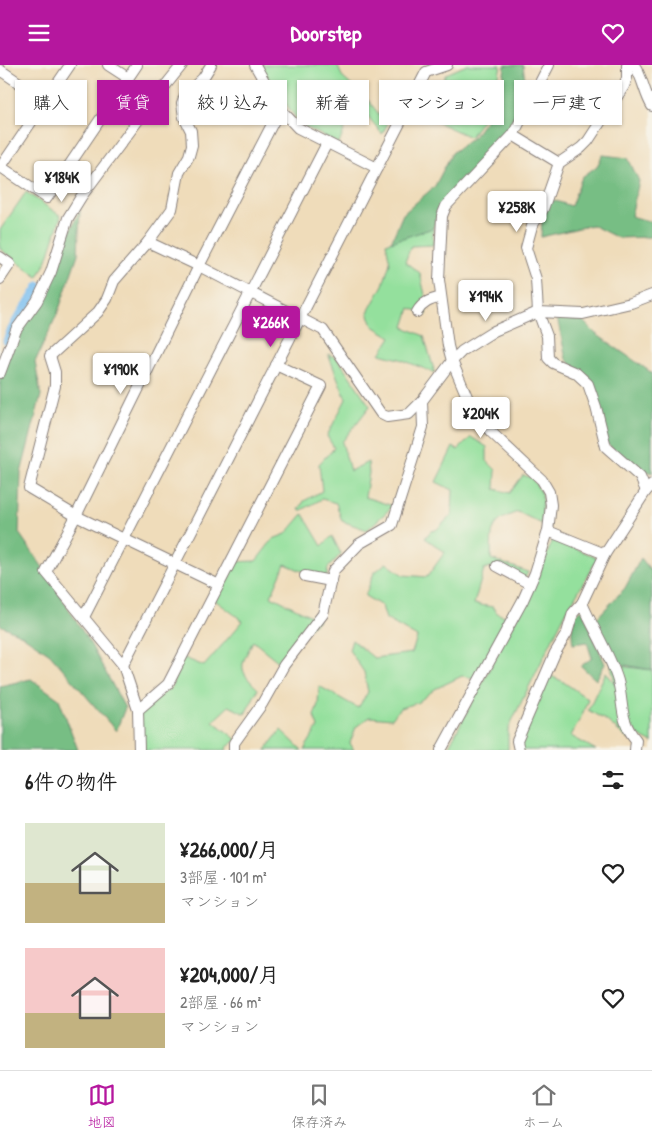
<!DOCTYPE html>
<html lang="ja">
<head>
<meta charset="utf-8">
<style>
  :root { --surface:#fff; --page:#f6f6f6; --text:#222; --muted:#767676; --line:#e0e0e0; --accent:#b5179e }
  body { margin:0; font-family:"Patrick Hand","Klee One",sans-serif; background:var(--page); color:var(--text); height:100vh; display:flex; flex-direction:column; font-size:19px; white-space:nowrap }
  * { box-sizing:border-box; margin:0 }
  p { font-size:16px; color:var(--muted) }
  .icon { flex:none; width:28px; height:28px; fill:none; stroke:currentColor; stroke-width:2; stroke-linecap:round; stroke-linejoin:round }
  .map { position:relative; height:685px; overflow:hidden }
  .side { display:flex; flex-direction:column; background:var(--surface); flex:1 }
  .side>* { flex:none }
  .top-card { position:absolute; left:15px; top:15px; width:622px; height:45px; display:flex; gap:10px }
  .price { position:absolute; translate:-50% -42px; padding:0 11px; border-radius:5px; background:#fff; color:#222; font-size:16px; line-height:32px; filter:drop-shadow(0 1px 2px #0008) }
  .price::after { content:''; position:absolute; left:50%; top:30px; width:15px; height:11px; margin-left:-8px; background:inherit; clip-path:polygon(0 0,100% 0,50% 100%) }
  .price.active { background:var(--accent); color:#fff }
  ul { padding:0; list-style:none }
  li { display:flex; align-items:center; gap:15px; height:125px; padding:0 25px }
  li span { display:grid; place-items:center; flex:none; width:140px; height:100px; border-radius:0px; color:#555 }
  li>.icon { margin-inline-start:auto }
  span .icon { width:60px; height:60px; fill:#fffc; stroke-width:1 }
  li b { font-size:21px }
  h2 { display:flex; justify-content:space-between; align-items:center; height:60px; padding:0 25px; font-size:21px }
  .chip { padding:0 18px; border-radius:0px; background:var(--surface); box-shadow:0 1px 4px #0004; font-size:18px; line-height:45px }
  .chip.active { background:var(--accent); color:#fff }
  header { display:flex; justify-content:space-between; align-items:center; height:65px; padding:0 25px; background:var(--accent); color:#fff; font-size:22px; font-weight:700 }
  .tabs { display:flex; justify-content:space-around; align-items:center; height:70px; border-top:1px solid var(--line); background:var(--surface); font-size:14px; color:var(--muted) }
  .tabs a { display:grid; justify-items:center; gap:2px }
  .tabs .active { color:var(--accent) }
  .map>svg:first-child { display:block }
  .green { fill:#94e09d; stroke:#5b816c }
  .forest { fill:#77be84; stroke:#4c7060 }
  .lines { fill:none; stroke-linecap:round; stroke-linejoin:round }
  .canal { stroke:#7bbff1; stroke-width:9 }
  .minor-casing { stroke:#887f7a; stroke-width:12 }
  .minor { stroke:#fff; stroke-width:10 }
</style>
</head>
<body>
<header><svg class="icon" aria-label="menu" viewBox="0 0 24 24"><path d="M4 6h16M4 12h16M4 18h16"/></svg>Doorstep<svg class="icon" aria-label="heart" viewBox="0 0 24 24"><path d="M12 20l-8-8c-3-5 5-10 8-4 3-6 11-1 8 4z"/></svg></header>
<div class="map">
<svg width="652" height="685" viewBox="0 0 652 685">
  <rect width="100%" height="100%" fill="#f7f3e8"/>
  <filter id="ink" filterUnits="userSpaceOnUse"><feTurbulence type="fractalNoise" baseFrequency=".02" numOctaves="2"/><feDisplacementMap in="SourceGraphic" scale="10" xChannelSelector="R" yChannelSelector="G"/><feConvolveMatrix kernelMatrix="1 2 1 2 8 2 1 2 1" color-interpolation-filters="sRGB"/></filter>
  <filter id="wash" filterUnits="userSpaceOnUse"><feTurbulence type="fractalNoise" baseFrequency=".0096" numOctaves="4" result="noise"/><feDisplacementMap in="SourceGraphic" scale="20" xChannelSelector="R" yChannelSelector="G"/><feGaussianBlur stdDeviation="1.12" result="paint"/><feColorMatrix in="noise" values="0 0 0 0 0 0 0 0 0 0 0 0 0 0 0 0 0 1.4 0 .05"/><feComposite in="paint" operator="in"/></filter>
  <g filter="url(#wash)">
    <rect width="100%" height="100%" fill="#efdcba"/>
    <g class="green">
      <path d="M259,0H337L343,13L368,35L387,60L382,69L355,35L339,79L300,59Z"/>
      <path d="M467,0H501L498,15L488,46L470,72L428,53L446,9Z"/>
      <path d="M26,127L61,151L47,195L38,212L0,184V165Z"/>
      <path d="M433,163V180L411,181L405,197L420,208L426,234L427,250L410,243L404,262L424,271L435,308L400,294L380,289L391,272L373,261L368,247L383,220L390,198L386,178Z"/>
      <path d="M328,289L338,294L370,341L342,377L350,406L368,397L369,408L365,432L393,441L367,465L342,456L336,438L322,434L302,445H299L304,436L322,426L319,399L334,383L327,371L346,334Z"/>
      <path d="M471,372L487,382V396L496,405L495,424L510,428L523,410L532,413L542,429V459L518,447C488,457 492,466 491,494L528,507L524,515L490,502L484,504L474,539L493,542L498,549L508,552L480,614L462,611L435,624L417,638L400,643L392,654L369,652L356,662L350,678L354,685H304L318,662L314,651L318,639L319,621L358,643L368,627L364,607L349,585L352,575L374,593L412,588L417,572L386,554L382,541L365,531L374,508L386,498L403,510L427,512L445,487L425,473L431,466L436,465L452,450L453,425L436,417L453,382L458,385Z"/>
      <path d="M303,449L322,481L332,471L341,489L328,503L326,516L285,499L271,531L319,555L297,573L280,598L253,576C241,601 236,603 258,624L245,649L229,641L213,656L237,675L226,683L227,685H144L139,678L138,645L171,623L182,592L204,601L243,556L212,533L231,497L256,496L273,474L286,469Z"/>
      <path d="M553,474L598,493L565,549L508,664V685H447L538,512Z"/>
      <path d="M611,600L652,605V678L641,672L625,655H622L629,675L607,656L588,645L606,607L615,619Z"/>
      <path d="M546,609L562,616L588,634L582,650L571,671L596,685H518Z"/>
      <path d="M281,665L302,685H265Z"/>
    </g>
    <g class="forest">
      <path d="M505,0H523L526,23L514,58L465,114L441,138L433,163L391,177L403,149L435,121L452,88L474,71L490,49L503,18Z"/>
      <path d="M603,90L628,93L639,116L631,151L652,157V169L650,172L618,173L592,160L541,172L542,154L550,134L571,141L582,112L597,101Z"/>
      <path d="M80,145L78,189L58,247L35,297L41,330L21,408L19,468L46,507L91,580L125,643L116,666L50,589L22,570L0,560V303L43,224Z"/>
      <path d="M557,252L583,256L596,269L652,308V408L633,401L607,379L592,322L566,294Z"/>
      <path d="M641,493L652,507V605L613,598L595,555L625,523Z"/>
      <path d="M582,544L605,599L596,615L581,601L592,593L587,577L573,579C571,566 571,552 582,544Z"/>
      <path d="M31,614L59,634L78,685H0V621Z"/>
    </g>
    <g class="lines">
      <path class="canal" d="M7,276C15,252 29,241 39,221"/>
    </g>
  </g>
  <g filter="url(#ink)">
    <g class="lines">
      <g class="minor-casing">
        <g id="minor">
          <path d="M108,0L128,13"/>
          <path d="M211,0L203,13L185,30L182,38L184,52L191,66L192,80L189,91L179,108L172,144L148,177L114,216L107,234L98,247L50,291L55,307V321L29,423L76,451L219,520"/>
          <path d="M255,0L280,44L298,63L377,103"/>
          <path d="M627,0V13L624,21L588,76L581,83L559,98L543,144L532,161L526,183L536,214L538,247L547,271L548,293L553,298L576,308L588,319L596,342L606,382L640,412L646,426"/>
          <path d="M634,0C643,12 644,28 652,41"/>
          <path d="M0,5L46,36"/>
          <path d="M513,70L559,98"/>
          <path d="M1,102L47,133L137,0"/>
          <path d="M0,103L70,0"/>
          <path d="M148,177L199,201L323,265L381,349L387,352L409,349L422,336"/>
          <path d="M0,192L10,199L0,214"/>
          <path d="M417,247C423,237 430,235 441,232"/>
          <path d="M0,308L16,265L37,236L51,207L68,153L81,132L145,46L182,0"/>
          <path d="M548,466L605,489"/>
          <path d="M497,501L530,519"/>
          <path d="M305,511L331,516"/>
          <path d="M582,538C593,564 610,589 618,616C624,639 619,655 636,675L635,685"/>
          <path d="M84,552L327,78"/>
          <path d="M123,600L426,7L447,0"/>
          <path d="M138,645L168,619L321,321L276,300"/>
          <path d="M139,685L138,645L123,600L46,507L76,451L199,201L280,44"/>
          <path d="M234,685V678L262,639L284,600L323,549L333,506L359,479L392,460L423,362L422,336L452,296L462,286L494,266L538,247L583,249L631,238L652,230"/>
          <path d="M441,685L523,535L535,508L548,466L551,440L549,427L542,415L491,367L473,346L452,296L448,281L439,215L442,151L446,141L513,70L549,0"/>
          <path d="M519,685L517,676L555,588L567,568L573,548L582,538L605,489L646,426L652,420"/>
        </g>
      </g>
      <use href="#minor" class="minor"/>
    </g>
  </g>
</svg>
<b class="price" style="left:62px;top:138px">¥184K</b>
<b class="price" style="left:517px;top:168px">¥258K</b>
<b class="price" style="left:486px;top:257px">¥194K</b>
<b class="price active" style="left:271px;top:283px">¥266K</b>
<b class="price" style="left:121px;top:330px">¥190K</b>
<b class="price" style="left:481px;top:374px">¥204K</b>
<div class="top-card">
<a class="chip">購入</a>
<a class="chip active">賃貸</a>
<a class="chip">絞り込み</a>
<a class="chip">新着</a>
<a class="chip">マンション</a>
<a class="chip">一戸建て</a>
</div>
</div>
<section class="side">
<h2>6件の物件<svg class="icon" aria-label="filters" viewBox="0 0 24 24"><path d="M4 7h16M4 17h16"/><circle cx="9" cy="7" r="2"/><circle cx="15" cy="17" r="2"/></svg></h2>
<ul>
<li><span style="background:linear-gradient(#dfe7d0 60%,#c2b280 0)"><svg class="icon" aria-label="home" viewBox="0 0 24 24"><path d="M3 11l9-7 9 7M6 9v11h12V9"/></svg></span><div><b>¥266,000/月</b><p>3部屋 · 101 m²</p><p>マンション</p></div><svg class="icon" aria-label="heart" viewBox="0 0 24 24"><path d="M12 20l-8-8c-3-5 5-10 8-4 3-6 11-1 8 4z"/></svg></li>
<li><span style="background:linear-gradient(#f6c9c9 65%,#c2b280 0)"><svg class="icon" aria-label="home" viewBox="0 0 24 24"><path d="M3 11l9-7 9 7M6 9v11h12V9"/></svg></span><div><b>¥204,000/月</b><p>2部屋 · 66 m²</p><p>マンション</p></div><svg class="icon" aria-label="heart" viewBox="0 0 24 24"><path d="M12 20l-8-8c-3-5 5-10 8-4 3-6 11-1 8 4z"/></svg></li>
</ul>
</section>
<nav class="tabs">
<a class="active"><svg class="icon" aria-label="map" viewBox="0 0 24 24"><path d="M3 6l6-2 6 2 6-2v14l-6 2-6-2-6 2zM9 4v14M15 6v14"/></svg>地図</a>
<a><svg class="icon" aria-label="saved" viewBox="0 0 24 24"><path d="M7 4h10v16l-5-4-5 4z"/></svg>保存済み</a>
<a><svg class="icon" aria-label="home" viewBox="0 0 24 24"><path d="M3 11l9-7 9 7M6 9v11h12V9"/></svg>ホーム</a>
</nav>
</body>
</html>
